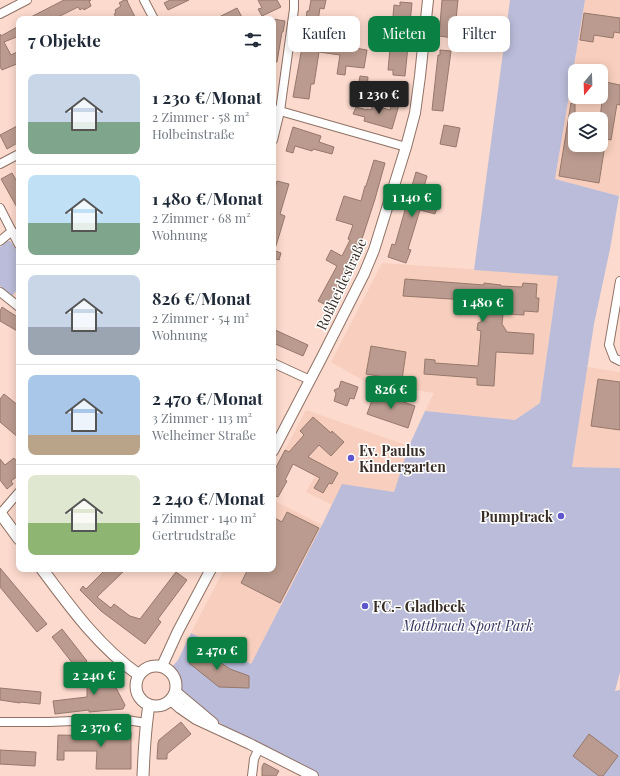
<!DOCTYPE html>
<html lang="de">
<head>
<meta charset="utf-8">
<style>
  :root { --surface:#fff; --page:#f6f6f7; --text:#1f2937; --muted:#747a83; --line:#e0e1e3; --accent:#0b8043 }
  body { margin:0; font-family:"Playfair Display",serif; background:var(--page); color:var(--text); height:100vh; display:flex; flex-direction:column; font-size:15px; white-space:nowrap }
  * { box-sizing:border-box; margin:0 }
  p { font-size:13px; color:var(--muted) }
  .icon { flex:none; width:22px; height:22px; fill:none; stroke:currentColor; stroke-width:2; stroke-linecap:round; stroke-linejoin:round }
  .map { position:relative; flex:1; overflow:hidden }
  .panel { position:absolute; left:16px; top:16px; width:260px; height:556px; display:flex; flex-direction:column; background:var(--surface); border-radius:8px; box-shadow:0 2px 10px #0003 }
  .panel>* { flex:none }
  .guide { position:absolute; left:288px; top:16px; width:272px; height:36px; display:flex; gap:8px }
  .needle { width:26px; rotate:199deg }
  .tools { position:absolute; left:568px; top:64px; display:grid; gap:8px }
  .tools a { display:grid; place-items:center; width:40px; height:40px; border-radius:8px; background:var(--surface); box-shadow:0 2px 10px #0003; font-size:20px }
  .price { position:absolute; translate:-50% -34px; padding:0 9px; border-radius:4px; background:var(--accent); color:#fff; font-size:13px; line-height:26px; filter:drop-shadow(0 1px 2px #0008) }
  .price::after { content:''; position:absolute; left:50%; top:24px; width:12px; height:9px; margin-left:-6px; background:inherit; clip-path:polygon(0 0,100% 0,50% 100%) }
  .price.selected { background:#222; color:#fff }
  ul { padding:0; list-style:none }
  li { display:flex; align-items:center; gap:12px; height:100px; padding:0 12px }
  li+li { border-top:1px solid var(--line) }
  li span { display:grid; place-items:center; flex:none; width:112px; height:80px; border-radius:8px; color:#555 }
  li>.icon { margin-inline-start:auto }
  span .icon { width:48px; height:48px; fill:#fffc; stroke-width:1 }
  li b { font-size:17px }
  h2 { display:flex; justify-content:space-between; align-items:center; height:48px; padding:0 12px; font-size:17px }
  .tag { padding:0 14px; border-radius:8px; background:var(--surface); box-shadow:0 2px 10px #0003; font-size:14px; line-height:36px }
  .tag.selected { background:var(--accent); color:#fff }
  .map>svg:first-child { display:block }
  .built { fill:#f8cfbe; fill-rule:evenodd }
  .green { fill:#babcd9 }
  .building { fill:#bb9b8f; stroke:#96786b }
  .lines { fill:none; stroke-linecap:round; stroke-linejoin:round }
  .minor-casing { stroke:#8f7165; stroke-width:10 }
  .tertiary-casing { stroke:#8f7165; stroke-width:12 }
  .secondary-casing { stroke:#8f7165; stroke-width:13 }
  .minor { stroke:#fff; stroke-width:8 }
  .tertiary { stroke:#fff; stroke-width:10 }
  .secondary { stroke:#fff; stroke-width:11 }
  .poi-dot { fill:#5f55cd; stroke:#fff; stroke-width:1.5 }
  .labels { text-anchor:middle; dominant-baseline:central; stroke-width:3; stroke-linejoin:round; paint-order:stroke }
  .street-label { font-size:14px; fill:#382c26; stroke:#fff }
  .poi-label { font-size:14px; font-weight:bold; fill:#382c26; stroke:#fff; text-anchor:start }
  .park-label { font-size:14px; font-style:italic; fill:#363661; stroke:#fff }
</style>
</head>
<body>
<div class="map">
<svg width="620" height="776" viewBox="0 0 620 776">
  <rect width="100%" height="100%" fill="#fcdacd"/>
  <g class="built">
    <path d="M585,0H620V190L619,196L555,179ZM575,71H601V97H575ZM575,119H601V145H575Z"/>
    <path d="M382,263L558,275L540,403L515,420L425,411L434,393L366,382L331,362Z"/>
    <path d="M587,367L620,372V468L572,467Z"/>
    <path d="M306,410L409,446L394,492L342,485L332,505L306,492L315,476L293,464L297,457L285,450Z"/>
    <path d="M273,500L322,525L251,664L191,633L224,569H273Z"/>
  </g>
  <g class="green">
    <path d="M510,0H585L555,179L619,196L610,249L594,324L572,467L620,468V672L615,691L620,690V776H319L251,742L229,729L201,710L180,692C182,682 179,675 172,667L178,660L191,633L251,664L322,525L342,484L394,492L409,446L425,411L515,420L540,403L558,276L474,270Z"/>
    <path d="M7,241H10L11,242L19,254V293L16,291L12,296L0,286V247Z"/>
  </g>
  <g class="building">
    <path d="M64,0H91L89,1L91,6L84,10L83,8L80,10L78,7L54,19H27Z"/>
    <path d="M124,0H127L128,3L136,19H117L114,14L116,13L115,10L121,6L119,3Z"/>
    <path d="M170,0H189L168,10L164,3Z"/>
    <path d="M258,0H277L281,7L262,16L258,9L262,8Z"/>
    <path d="M311,0H326L324,9L320,8L317,28L305,26L307,11H309Z"/>
    <path d="M442,0H458L454,38L439,36Z"/>
    <path d="M400,2L412,3L409,33L397,31L398,27H392L394,5L400,6Z"/>
    <path d="M237,8L243,19H215Z"/>
    <path d="M584,13L620,18V33L614,32L613,38L594,35L593,42L580,40Z"/>
    <path d="M273,19L285,21L283,32H282L277,62H273Z"/>
    <path d="M19,26V36L4,42L11,55L19,51V63L2,70L0,67V34L1,36Z"/>
    <path d="M303,42L341,48V43L350,44L349,47L367,50L364,68L346,66L345,75L337,74L340,55L319,52L314,84H311L309,99L293,97Z"/>
    <path d="M396,45L408,46L405,76L393,75V70H388L390,49H395Z"/>
    <path d="M440,50L451,51L443,111L432,110L438,55H440Z"/>
    <path d="M360,76L368,77L367,89L358,88Z"/>
    <path d="M601,81L620,85V105L617,104L611,140L601,138V119H600L602,101H601Z"/>
    <path d="M392,103L399,105L392,129L364,121L365,117L353,114L356,107L367,110V109L371,110L373,105L390,110Z"/>
    <path d="M571,103L575,104V146L604,151L599,183L559,176Z"/>
    <path d="M19,125V142L7,149L0,135Z"/>
    <path d="M444,125L460,128L456,147L440,144Z"/>
    <path d="M293,127L321,136L319,142L334,147L332,154L313,149L312,151L295,146L293,153L286,151Z"/>
    <path d="M374,160L385,163L375,199L360,245L354,256L356,257L330,307L318,301L337,266L326,260L331,250L342,256L350,240L348,239L353,225L336,220L344,196L361,201L365,186H366Z"/>
    <path d="M416,172L427,176L422,194L440,199L435,214L420,210L408,249L411,250L406,263L388,257L392,244L395,245Z"/>
    <path d="M12,173L19,185V211L1,179Z"/>
    <path d="M277,181L289,184L280,214L285,216L275,249H273V194Z"/>
    <path d="M273,250L281,253L279,260L273,258Z"/>
    <path d="M405,279L484,285V283L501,285V286L522,287L523,283L537,284L536,298H539L538,312L524,311V315L503,314L502,324L507,332L534,334L533,354L496,352L494,386L477,385V378L424,374L425,359L435,360V363L478,366L481,331L477,330L478,323L481,322L483,301L403,296Z"/>
    <path d="M2,307L19,318V332L0,321V311Z"/>
    <path d="M273,329L308,345L303,356L273,343Z"/>
    <path d="M371,346L406,352L402,380L366,374Z"/>
    <path d="M598,379L620,382V430L591,426Z"/>
    <path d="M341,381L358,387L354,399L350,398L347,406L334,401L336,394L334,390L339,388Z"/>
    <path d="M375,392L415,406L408,428L367,414Z"/>
    <path d="M4,394L19,406V438L0,422V399Z"/>
    <path d="M313,417L331,433L332,431L344,442L331,456L319,445L308,457L338,473L332,484L329,483L323,493L314,488L320,478L293,464L285,480L287,481L278,497L273,495V473L285,450L289,452L304,435L300,431Z"/>
    <path d="M14,458L19,464V475L11,481L13,484L7,489L0,480V459L5,465Z"/>
    <path d="M287,512L319,528L280,603L241,583L248,569H273V517L282,522Z"/>
    <path d="M0,568L47,624L37,632L0,587Z"/>
    <path d="M106,569H126L97,597L111,608L114,604L130,616L140,619L176,572L187,580L158,619L161,622L145,644L101,611L80,590L83,586L86,589Z"/>
    <path d="M62,629L87,661L77,669L52,637Z"/>
    <path d="M193,644L230,669L249,676V688L219,687L189,663Z"/>
    <path d="M100,663L115,683L114,684L125,705L123,709L89,712V710L55,714L53,701L87,697V687L100,685L89,671Z"/>
    <path d="M0,688L41,692L40,704L20,702V703L0,700Z"/>
    <path d="M181,722L191,734L167,754V759H157L158,743L159,740Z"/>
    <path d="M128,729L131,732V769H96L97,751H64V760H57L58,735L111,736L110,731Z"/>
    <path d="M589,734L618,756L603,776H599L573,756Z"/>
    <path d="M0,750L36,752L35,766L0,764Z"/>
    <path d="M264,763L279,771L276,776H262V767Z"/>
  </g>
  <g class="lines">
    <g class="minor-casing">
      <g id="minor">
        <path d="M144,0L154,19"/>
        <path d="M0,14L27,0"/>
        <path d="M273,109L406,147"/>
        <path d="M273,140L280,111L294,9V0"/>
        <path d="M0,164L19,154"/>
        <path d="M0,208L19,245"/>
        <path d="M0,241L12,231"/>
        <path d="M620,281L609,345L614,358L620,361"/>
        <path d="M0,292L19,307"/>
        <path d="M273,363L310,380"/>
        <path d="M0,514L19,492"/>
        <path d="M0,722H49L120,719L146,723"/>
        <path d="M252,776L254,759L259,748"/>
      </g>
    </g>
    <g class="tertiary-casing">
      <g id="tertiary">
        <path d="M273,451L321,359L364,274L374,250L406,147L415,113L420,76L428,0"/>
        <path d="M162,666L178,631L211,569"/>
        <path d="M176,692L213,723"/>
        <path d="M171,700L180,708L196,719L250,744L313,776"/>
      </g>
    </g>
    <g class="secondary-casing">
      <g id="secondary">
        <path d="M0,513L19,539"/>
        <path d="M42,569C71,608 99,647 139,675"/>
        <circle cx="156" cy="686" r="20"/>
        <path d="M143,776C144,752 145,729 149,705"/>
      </g>
    </g>
    <use href="#minor" class="minor"/>
    <use href="#tertiary" class="tertiary"/>
    <use href="#secondary" class="secondary"/>
  </g>
  <g class="poi-dot">
    <circle cx="351" cy="458" r="4"/>
    <circle cx="561" cy="516" r="4"/>
    <circle cx="365" cy="606" r="4"/>
  </g>
  <g class="labels">
    <g class="street-label">
      <text transform="translate(341 284) rotate(-65)">Roßheidestraße</text>
    </g>
    <g class="poi-label">
      <text x="359" y="450">Ev. Paulus<tspan x="359" dy="16">Kindergarten</tspan></text>
      <text x="553" y="516" text-anchor="end">Pumptrack</text>
      <text x="373" y="606">FC.- Gladbeck</text>
    </g>
    <g class="park-label">
      <text x="468" y="625">Mottbruch Sport Park</text>
    </g>
  </g>
</svg>
<div class="tools">
<a><svg class="needle" viewBox="-14 -14 28 28"><path d="M0-13l5 13h-10z" fill="#e53935"/><path d="M0 13l5-13h-10z" fill="#747a83"/></svg></a>
<a><svg class="icon" aria-label="layers" viewBox="0 0 24 24"><path d="M12 4l9 5-9 5-9-5zM3 14l9 5 9-5"/></svg></a>
</div>
<b class="price selected" style="left:379px;top:115px">1 230 €</b>
<b class="price" style="left:412px;top:218px">1 140 €</b>
<b class="price" style="left:483px;top:323px">1 480 €</b>
<b class="price" style="left:391px;top:410px">826 €</b>
<b class="price" style="left:217px;top:671px">2 470 €</b>
<b class="price" style="left:94px;top:696px">2 240 €</b>
<b class="price" style="left:101px;top:748px">2 370 €</b>
<div class="guide">
<a class="tag">Kaufen</a>
<a class="tag selected">Mieten</a>
<a class="tag">Filter</a>
</div>
<section class="panel">
<h2>7 Objekte<svg class="icon" aria-label="filters" viewBox="0 0 24 24"><path d="M4 7h16M4 17h16"/><circle cx="9" cy="7" r="2"/><circle cx="15" cy="17" r="2"/></svg></h2>
<ul>
<li><span style="background:linear-gradient(#c9d6e8 60%,#7fa58c 0)"><svg class="icon" aria-label="home" viewBox="0 0 24 24"><path d="M3 11l9-7 9 7M6 9v11h12V9"/></svg></span><div><b>1 230 €/Monat</b><p>2 Zimmer · 58 m²</p><p>Holbeinstraße</p></div></li>
<li><span style="background:linear-gradient(#bfe0f5 60%,#7fa58c 0)"><svg class="icon" aria-label="home" viewBox="0 0 24 24"><path d="M3 11l9-7 9 7M6 9v11h12V9"/></svg></span><div><b>1 480 €/Monat</b><p>2 Zimmer · 68 m²</p><p>Wohnung</p></div></li>
<li><span style="background:linear-gradient(#c9d6e8 65%,#9aa5b1 0)"><svg class="icon" aria-label="home" viewBox="0 0 24 24"><path d="M3 11l9-7 9 7M6 9v11h12V9"/></svg></span><div><b>826 €/Monat</b><p>2 Zimmer · 54 m²</p><p>Wohnung</p></div></li>
<li><span style="background:linear-gradient(#a9c7e8 75%,#b9a48a 0)"><svg class="icon" aria-label="home" viewBox="0 0 24 24"><path d="M3 11l9-7 9 7M6 9v11h12V9"/></svg></span><div><b>2 470 €/Monat</b><p>3 Zimmer · 113 m²</p><p>Welheimer Straße</p></div></li>
<li><span style="background:linear-gradient(#dfe7d0 60%,#8fb573 0)"><svg class="icon" aria-label="home" viewBox="0 0 24 24"><path d="M3 11l9-7 9 7M6 9v11h12V9"/></svg></span><div><b>2 240 €/Monat</b><p>4 Zimmer · 140 m²</p><p>Gertrudstraße</p></div></li>
</ul>
</section>
</div>
</body>
</html>
